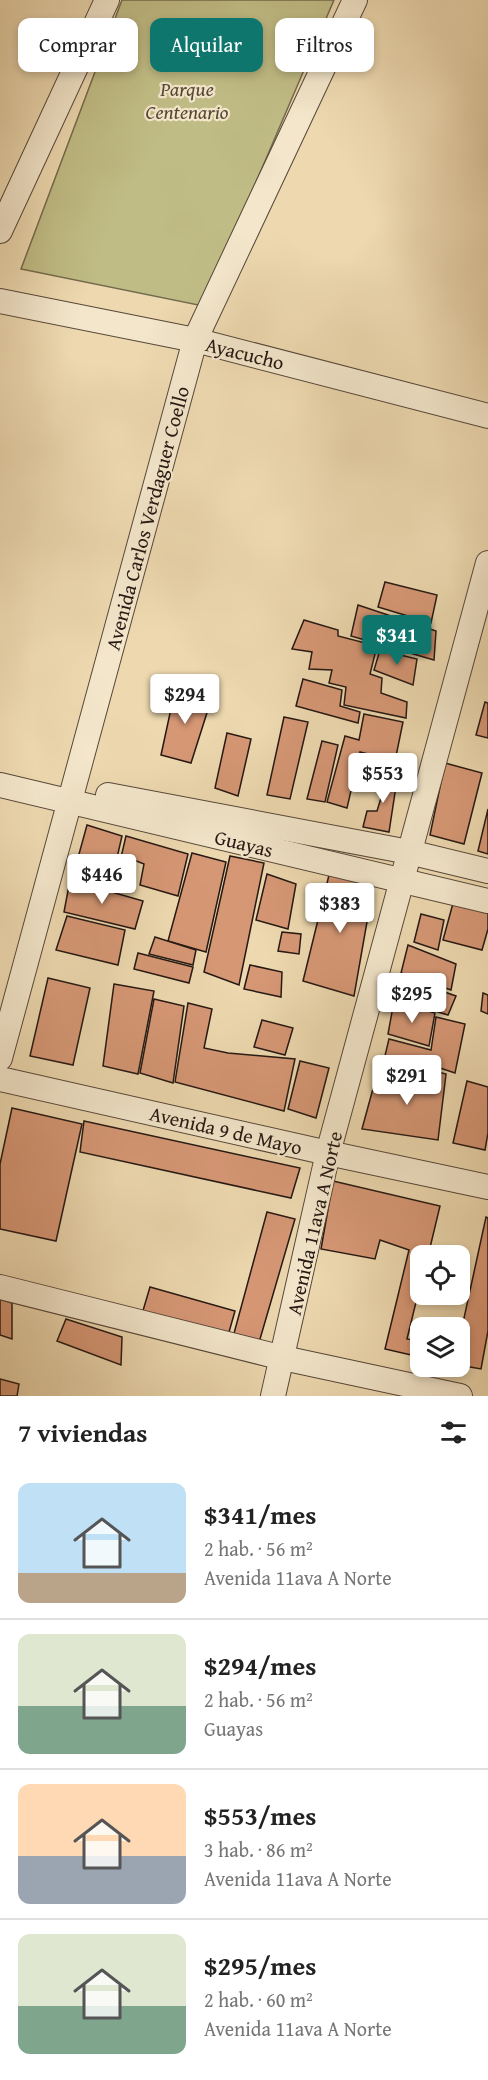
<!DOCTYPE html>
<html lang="es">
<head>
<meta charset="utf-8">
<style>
  :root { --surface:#fff; --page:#f2f2f2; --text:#222; --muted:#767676; --line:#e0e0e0; --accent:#0f766e }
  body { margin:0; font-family:"Gentium Book Plus",serif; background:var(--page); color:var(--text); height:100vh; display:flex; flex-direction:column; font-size:22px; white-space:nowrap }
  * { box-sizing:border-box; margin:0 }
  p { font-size:20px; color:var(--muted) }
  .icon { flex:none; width:33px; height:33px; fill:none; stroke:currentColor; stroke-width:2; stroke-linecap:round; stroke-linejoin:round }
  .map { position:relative; height:1396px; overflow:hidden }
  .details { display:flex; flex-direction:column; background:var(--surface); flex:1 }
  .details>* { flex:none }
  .top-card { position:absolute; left:18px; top:18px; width:453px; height:54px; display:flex; gap:12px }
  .controls { position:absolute; left:410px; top:1245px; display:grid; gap:12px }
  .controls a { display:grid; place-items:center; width:60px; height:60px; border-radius:12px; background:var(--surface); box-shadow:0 3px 9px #0003; font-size:30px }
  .price { position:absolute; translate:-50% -51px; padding:0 14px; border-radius:6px; background:#fff; color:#222; font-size:20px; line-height:39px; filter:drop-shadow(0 2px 3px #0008) }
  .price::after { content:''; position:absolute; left:50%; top:36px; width:18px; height:14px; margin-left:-9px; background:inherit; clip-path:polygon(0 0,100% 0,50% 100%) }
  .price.selected { background:var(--accent); color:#fff }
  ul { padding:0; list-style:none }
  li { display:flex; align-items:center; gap:18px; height:150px; padding:0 18px }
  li+li { border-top:2px solid var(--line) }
  li span { display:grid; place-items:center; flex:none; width:168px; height:120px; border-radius:12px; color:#555 }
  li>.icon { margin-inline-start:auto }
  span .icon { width:72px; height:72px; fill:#fffc; stroke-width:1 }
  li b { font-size:26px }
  h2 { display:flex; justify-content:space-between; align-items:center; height:72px; padding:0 18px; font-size:26px }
  .pill { padding:0 21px; border-radius:12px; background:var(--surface); box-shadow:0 3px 9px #0003; font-size:21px; line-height:54px }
  .pill.selected { background:var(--accent); color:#fff }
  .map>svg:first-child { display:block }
  .green { fill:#c0bc85; stroke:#726a4c; stroke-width:1.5 }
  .building { fill:#d69775; stroke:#251813; stroke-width:1.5 }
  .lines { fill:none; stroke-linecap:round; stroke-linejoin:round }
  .minor-casing { stroke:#57483a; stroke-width:26 }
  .minor { stroke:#f3e6cb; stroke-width:24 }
  .labels { text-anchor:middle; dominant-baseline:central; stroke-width:4.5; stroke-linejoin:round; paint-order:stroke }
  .park-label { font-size:20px; font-style:italic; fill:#544935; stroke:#f3e6cb }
  .street-label { font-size:20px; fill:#251813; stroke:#f3e6cb }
</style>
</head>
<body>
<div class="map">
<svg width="488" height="1396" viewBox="0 0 488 1396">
  <rect width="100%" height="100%" fill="#edd8af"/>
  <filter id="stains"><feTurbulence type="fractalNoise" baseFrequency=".00333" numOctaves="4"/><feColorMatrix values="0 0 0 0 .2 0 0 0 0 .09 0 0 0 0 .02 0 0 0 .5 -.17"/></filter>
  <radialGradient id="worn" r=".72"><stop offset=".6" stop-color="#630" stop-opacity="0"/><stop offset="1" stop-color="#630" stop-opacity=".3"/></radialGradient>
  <path class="green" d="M122,0H334L203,306L21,269Z"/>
  <g class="building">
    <path d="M385,582L437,595L431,623L378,607Z"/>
    <path d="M358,605L436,631L434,660L351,636Z"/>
    <path d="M304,620L338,630V636L377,646L370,674L382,678L381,693L407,702L406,718L344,705L346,687L329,683L332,670L309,669L312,652L292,649Z"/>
    <path d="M380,650L417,659L413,685L374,670Z"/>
    <path d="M303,679L342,690L340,706L360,712L358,723L296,706Z"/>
    <path d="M175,690L212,697L191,763L161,755Z"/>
    <path d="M485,702L488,703V738L476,735Z"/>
    <path d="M364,714L403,722L395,761L360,752L347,808L327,802L345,736L359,740Z"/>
    <path d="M284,717L308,722L290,799L267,795Z"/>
    <path d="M227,733L251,739L238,796L215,788Z"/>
    <path d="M322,741L338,745L325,802L307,799Z"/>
    <path d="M445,763L482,773L464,844L430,835Z"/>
    <path d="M382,769L398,773L389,832L363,827L367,811H377L385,785L377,779Z"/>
    <path d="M488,809V854L478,851Z"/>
    <path d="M87,825L122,836L110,888L73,876Z"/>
    <path d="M126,836L188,854L178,896L140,885L144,864L134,860L128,892L114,887Z"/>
    <path d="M192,853L226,862L206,952L168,941Z"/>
    <path d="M230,856L264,863L239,985L204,972Z"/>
    <path d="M330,871L374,882L354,996L303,981Z"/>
    <path d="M267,874L296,884L288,929L256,920Z"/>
    <path d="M70,880L143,901L135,929L64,912Z"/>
    <path d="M455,896L488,905V929L482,950L443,940Z"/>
    <path d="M421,914L444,920L438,950L414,942Z"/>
    <path d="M67,916L125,930L118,965L56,950Z"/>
    <path d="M282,932L301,934L299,954L278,951Z"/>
    <path d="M155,937L196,950L193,965L149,954Z"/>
    <path d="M408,945L456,964L451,990L401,973Z"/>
    <path d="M138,953L193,967L189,983L134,969Z"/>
    <path d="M250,965L282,972L281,997L244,989Z"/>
    <path d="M399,976L456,996L448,1015L393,998Z"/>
    <path d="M48,978L90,988L73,1065L30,1056Z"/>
    <path d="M114,984L154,991L138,1074L103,1066Z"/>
    <path d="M483,993L488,995V1014L481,1011Z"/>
    <path d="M154,999L184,1006L173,1083L140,1073Z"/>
    <path d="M394,1001L435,1013L429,1046L388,1034Z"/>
    <path d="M188,1003L212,1009L204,1048L228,1053L295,1059L284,1111L175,1082Z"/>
    <path d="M436,1017L465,1024L455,1073L425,1063L419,1080L382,1068L389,1039L431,1050Z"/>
    <path d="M262,1020L293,1028L285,1055L254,1047Z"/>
    <path d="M300,1061L329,1068L316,1118L288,1109Z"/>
    <path d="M427,1069L446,1074L438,1140L362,1129L377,1074L423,1084Z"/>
    <path d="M467,1081L488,1087V1133L485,1150L453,1143Z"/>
    <path d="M12,1108L82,1124L56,1241L0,1229V1164Z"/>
    <path d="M84,1121L300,1168L291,1198L80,1152Z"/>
    <path d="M333,1181L440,1206L428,1256H420V1286L407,1339L420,1341V1357L385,1349L409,1250L380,1240L375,1259L321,1249Z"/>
    <path d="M267,1212L295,1219L258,1346L233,1337Z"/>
    <path d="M486,1217L488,1218V1331L481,1369L459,1365V1341Z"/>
    <path d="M150,1287L235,1311L227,1339L142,1314Z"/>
    <path d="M0,1299L12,1303V1339L0,1335Z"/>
    <path d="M66,1319L122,1337L121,1365L57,1341Z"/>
    <path d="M0,1379L19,1384L17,1396H0Z"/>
  </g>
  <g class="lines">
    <g class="minor-casing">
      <g id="minor">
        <path d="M0,231L107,0"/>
        <path d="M0,301L195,340L488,416"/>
        <path d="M0,785L488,901"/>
        <path d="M108,795L409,852L488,871"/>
        <path d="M0,1058L195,340L355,0"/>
        <path d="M0,1079L328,1153L488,1187"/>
        <path d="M0,1287L283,1358L460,1396"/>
        <path d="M273,1396L328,1153L488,563"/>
      </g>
    </g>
    <use href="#minor" class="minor"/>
  </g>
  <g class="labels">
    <g class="park-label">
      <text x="187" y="88">Parque<tspan x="187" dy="23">Centenario</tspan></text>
    </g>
    <g class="street-label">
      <text transform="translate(245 353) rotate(14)">Ayacucho</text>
      <text transform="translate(147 518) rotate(-75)">Avenida Carlos Verdaguer Coello</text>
      <text transform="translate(244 843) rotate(14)">Guayas</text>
      <text transform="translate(226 1130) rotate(13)">Avenida 9 de Mayo</text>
      <text transform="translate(314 1223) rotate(-77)">Avenida 11ava A Norte</text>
    </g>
  </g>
  <rect width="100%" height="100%" filter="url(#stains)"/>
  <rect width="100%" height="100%" fill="url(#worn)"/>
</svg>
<div class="controls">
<a><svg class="icon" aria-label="locate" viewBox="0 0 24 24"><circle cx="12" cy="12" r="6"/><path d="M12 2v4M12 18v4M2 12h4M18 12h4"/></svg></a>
<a><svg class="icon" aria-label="layers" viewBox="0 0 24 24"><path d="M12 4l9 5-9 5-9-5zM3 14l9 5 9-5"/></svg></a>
</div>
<b class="price selected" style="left:397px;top:666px">$341</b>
<b class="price" style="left:185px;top:725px">$294</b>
<b class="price" style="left:383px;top:804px">$553</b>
<b class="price" style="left:102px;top:905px">$446</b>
<b class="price" style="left:340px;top:934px">$383</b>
<b class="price" style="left:412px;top:1024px">$295</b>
<b class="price" style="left:407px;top:1106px">$291</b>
<div class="top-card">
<a class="pill">Comprar</a>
<a class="pill selected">Alquilar</a>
<a class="pill">Filtros</a>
</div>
</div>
<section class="details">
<h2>7 viviendas<svg class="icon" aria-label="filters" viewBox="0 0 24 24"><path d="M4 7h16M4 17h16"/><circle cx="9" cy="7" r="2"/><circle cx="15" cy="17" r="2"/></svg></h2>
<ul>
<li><span style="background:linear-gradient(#bfe0f5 75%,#b9a48a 0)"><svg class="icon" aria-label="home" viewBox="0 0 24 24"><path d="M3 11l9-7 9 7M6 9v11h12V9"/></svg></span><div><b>$341/mes</b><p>2 hab. · 56 m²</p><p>Avenida 11ava A Norte</p></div></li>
<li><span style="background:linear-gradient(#dfe7d0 60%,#7fa58c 0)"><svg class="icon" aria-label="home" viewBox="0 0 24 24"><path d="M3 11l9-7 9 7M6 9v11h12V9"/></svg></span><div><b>$294/mes</b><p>2 hab. · 56 m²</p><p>Guayas</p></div></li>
<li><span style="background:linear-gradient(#ffd9b3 60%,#9aa5b1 0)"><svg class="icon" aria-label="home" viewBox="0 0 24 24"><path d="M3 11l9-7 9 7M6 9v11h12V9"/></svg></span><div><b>$553/mes</b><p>3 hab. · 86 m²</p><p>Avenida 11ava A Norte</p></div></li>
<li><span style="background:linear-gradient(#dfe7d0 60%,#7fa58c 0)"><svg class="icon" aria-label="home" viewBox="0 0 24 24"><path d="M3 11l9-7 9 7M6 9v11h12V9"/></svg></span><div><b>$295/mes</b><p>2 hab. · 60 m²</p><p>Avenida 11ava A Norte</p></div></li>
</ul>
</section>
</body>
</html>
